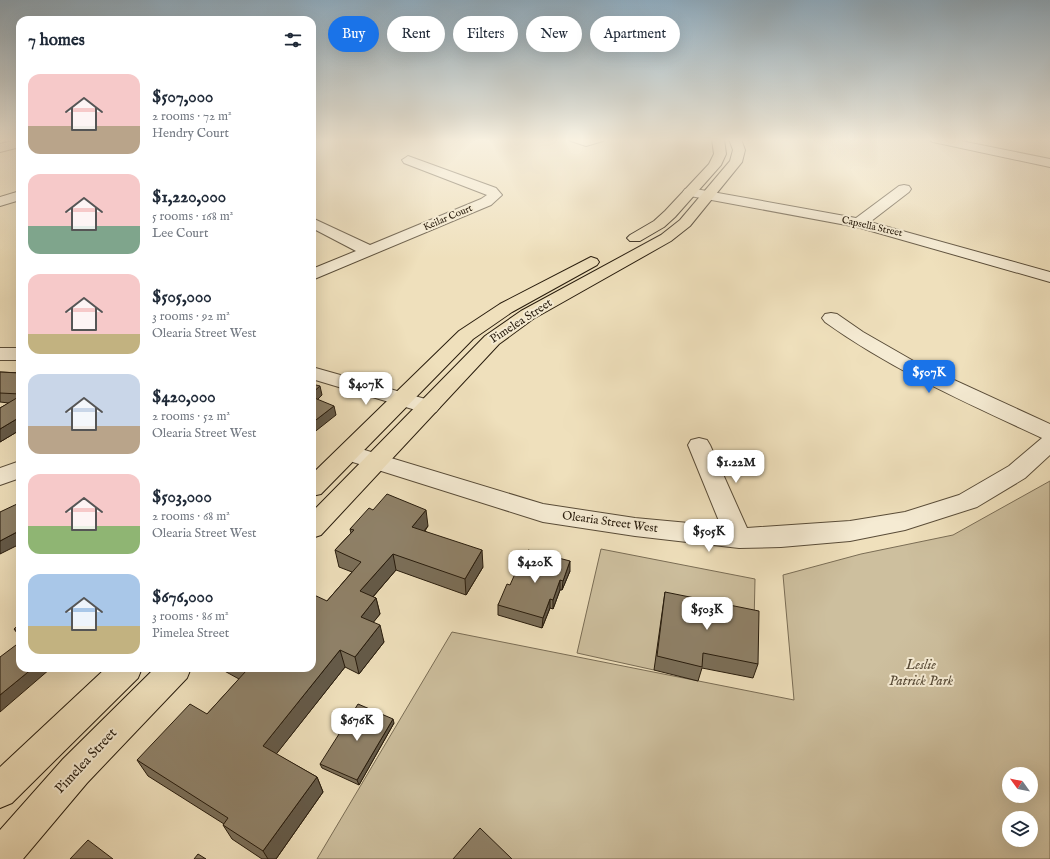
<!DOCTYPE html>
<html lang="en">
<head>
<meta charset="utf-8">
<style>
  :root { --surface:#fff; --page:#f6f6f7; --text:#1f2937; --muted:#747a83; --accent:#1a73e8 }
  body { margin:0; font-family:"IM FELL English",serif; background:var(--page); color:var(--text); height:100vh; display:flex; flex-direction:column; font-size:15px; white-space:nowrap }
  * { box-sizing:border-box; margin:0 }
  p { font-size:13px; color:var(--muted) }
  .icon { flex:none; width:22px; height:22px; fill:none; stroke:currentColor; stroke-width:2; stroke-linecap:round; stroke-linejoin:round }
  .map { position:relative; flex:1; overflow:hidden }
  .side { position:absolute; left:16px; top:16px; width:300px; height:656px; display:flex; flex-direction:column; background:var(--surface); border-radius:12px; box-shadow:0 4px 16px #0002 }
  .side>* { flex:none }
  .hud { position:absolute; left:328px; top:16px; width:380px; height:36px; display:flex; gap:8px }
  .needle { width:26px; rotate:303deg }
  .controls { position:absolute; left:1002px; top:767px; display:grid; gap:8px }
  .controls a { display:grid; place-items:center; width:36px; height:36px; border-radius:50%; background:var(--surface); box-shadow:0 4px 16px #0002; font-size:20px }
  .price { position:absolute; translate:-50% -34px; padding:0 9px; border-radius:8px; background:#fff; color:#222; font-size:13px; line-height:26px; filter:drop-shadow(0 1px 2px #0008) }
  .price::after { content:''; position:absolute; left:50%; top:24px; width:12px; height:9px; margin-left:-6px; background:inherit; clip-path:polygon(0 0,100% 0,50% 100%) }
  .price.on { background:var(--accent); color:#fff }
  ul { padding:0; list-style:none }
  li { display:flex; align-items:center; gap:12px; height:100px; padding:0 12px }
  li span { display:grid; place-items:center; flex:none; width:112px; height:80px; border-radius:12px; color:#555 }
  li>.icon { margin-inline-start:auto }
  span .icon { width:48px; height:48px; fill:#fffc; stroke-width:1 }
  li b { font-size:17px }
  h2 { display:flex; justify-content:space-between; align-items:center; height:48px; padding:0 12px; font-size:17px }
  .chip { padding:0 14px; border-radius:18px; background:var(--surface); box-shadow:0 4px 16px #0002; font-size:14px; line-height:36px }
  .chip.on { background:var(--accent); color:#fff }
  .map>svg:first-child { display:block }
  .green { fill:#cdbf9e; stroke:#7a6d55; fill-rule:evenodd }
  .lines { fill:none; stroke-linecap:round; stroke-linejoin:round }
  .minor-casing { stroke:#594c38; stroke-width:2 }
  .major-casing { stroke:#271b0c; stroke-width:2 }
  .minor { fill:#f5ebd3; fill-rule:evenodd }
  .major { fill:#efe0bc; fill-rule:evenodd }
  .wall { fill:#7b6f59; stroke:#271b0c }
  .shaded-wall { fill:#645a49; stroke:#271b0c }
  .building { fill:#8f8168; stroke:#271b0c }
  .labels { text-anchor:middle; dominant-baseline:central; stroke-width:4; stroke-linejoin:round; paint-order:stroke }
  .far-street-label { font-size:10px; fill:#271b0c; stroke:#f5ebd3 }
  .street-label { font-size:12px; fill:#271b0c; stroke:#f5ebd3 }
  .near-park-label { font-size:14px; font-style:italic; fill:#594c38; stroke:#f5ebd3 }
  .near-street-label { font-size:14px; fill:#271b0c; stroke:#f5ebd3 }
</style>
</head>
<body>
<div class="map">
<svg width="1050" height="859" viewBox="0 0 1050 859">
  <rect width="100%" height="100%" fill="#efe0bc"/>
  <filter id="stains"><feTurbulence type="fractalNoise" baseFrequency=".005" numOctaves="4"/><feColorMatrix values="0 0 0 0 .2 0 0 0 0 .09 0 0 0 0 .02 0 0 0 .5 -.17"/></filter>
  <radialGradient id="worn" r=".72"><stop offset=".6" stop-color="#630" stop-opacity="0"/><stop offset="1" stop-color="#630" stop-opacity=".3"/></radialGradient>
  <g class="green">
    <path d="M1050,481V859H317L452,632L794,700L783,575L861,554L953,535ZM1009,774H1031V796H1009ZM1009,818H1031V840H1009Z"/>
    <path d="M601,549L755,579L754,625L654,670L577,653Z"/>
  </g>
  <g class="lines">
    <g class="minor-casing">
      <g id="minor">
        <path d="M20,139V147L0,152V144Z"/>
        <path d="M569,139H605L603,141L586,146L571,141Z"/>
        <path d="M927,139H951L1050,159V167L933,142Z"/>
        <path d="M408,156L496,188L502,195L491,205L312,280V269L356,251L312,228V218L370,245L481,199L487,195L404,163L402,160Z"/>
        <path d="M904,185L909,186L911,189L909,192L870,222L1050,272V282L857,227L690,196L685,195L683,192L685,189L690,188L856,218L899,186Z"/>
        <path d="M20,191V200L0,206V197Z"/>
        <path d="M831,313L837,314L863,332L917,363L1050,424V455L1025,478L977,507L905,530L850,541L781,547L739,548L635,536L543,522L340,458L337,453L340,448L348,445L543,504L635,518L721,526L688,445L691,440L699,438L707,440L710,445L747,528L850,521L905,512L959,495L1009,466L1042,438C967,403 892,370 825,322L822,318L825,314Z"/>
        <rect x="0" y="348" width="20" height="12"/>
        <path d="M312,367L436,402L440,407L436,412L429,414L312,379Z"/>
        <path d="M20,461V478L0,485V468Z"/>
      </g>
    </g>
    <g class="major-casing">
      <g id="major">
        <path d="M712,139H724L726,154L721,165L675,217L664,227L640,241H630L627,238L630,235L654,221L665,211L709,164L714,154Z"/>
        <path d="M729,139H741L745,150L742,162L690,226L671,241L533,319L499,344L321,535L312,538V512L485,336L521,311L661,235L680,220L730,161L733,150Z"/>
        <path d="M591,257L597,259L599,262L597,265L512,312L473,339L321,494L312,496V474L459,331L500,304Z"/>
        <path d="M106,668H142L138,678L12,803L0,808V767Z"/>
        <path d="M155,668H191L187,678L87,783L23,859H0V830L63,759Z"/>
      </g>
    </g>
    <use href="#minor" class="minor"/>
    <use href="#major" class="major"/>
  </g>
  <g class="wall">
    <path d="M0,372L20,373V430L0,442V408L9,403L0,402Z"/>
    <path d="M373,510L428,526L425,531L483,567L466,595L396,570L373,597L376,598L380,614L373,622L384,642L359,674L345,667L276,754L317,777L323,792L276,859H262L232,839L223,825L224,824L148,776L137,760L207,714L239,679L219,668H312L327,601L352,572L339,567L335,550L351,533L350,529Z"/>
    <path d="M570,571L562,590H560L553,609L550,608L542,628L498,615V605L510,585Z"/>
    <path d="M665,592L758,664L753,678L702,668L698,681L654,670L663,606Z"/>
    <path d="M20,624V637L14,629Z"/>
    <path d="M394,723L359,785L322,768L320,764Z"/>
  </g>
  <g class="shaded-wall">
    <path d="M320,386L322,395L312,405V393Z"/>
    <path d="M334,406L336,415L312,434V423Z"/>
    <path d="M20,417V430L0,442V429Z"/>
    <path d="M426,510L428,526L414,543L412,527Z"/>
    <path d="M17,532L20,533V544L0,554V541Z"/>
    <path d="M482,550L483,567L466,595L465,579Z"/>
    <path d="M393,554L396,570L364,607L360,591Z"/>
    <path d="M570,561V571L562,590L563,581Z"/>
    <path d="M560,580V590L553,609V600Z"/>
    <path d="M376,598L380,614L365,633L361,617Z"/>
    <path d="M550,599V608L542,628L543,618Z"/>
    <path d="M380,625L384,642L359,674L355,657Z"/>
    <path d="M340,650L345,667L270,762L263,746Z"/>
    <path d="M33,668H50V669L0,712V695Z"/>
    <path d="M393,719L394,723L359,785L357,780Z"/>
    <path d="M317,777L323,792L276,859H268L263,851Z"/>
  </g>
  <g class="building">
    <path d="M0,372L20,373V394L0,393Z"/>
    <path d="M312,384L320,386L312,393Z"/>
    <path d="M20,396V417L0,429V408Z"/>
    <path d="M312,397L334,406L312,423Z"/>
    <path d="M387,494L426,510L412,527L482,550L465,579L393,554L360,591L376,598L361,617L380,625L355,657L340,650L263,746L317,777L263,851L223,825L228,818L137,760L190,704L207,714L246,671L240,668H312V594L327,601L361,562L335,550L354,530L350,529L369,508L373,510Z"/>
    <path d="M17,504L20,507V533L18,534L17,532L0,541V512Z"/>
    <path d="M528,550L570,561L563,581L560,580L553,600L550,599L543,618L498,605L507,584L510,585L518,567H520Z"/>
    <path d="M665,592L759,611L758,664L703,653L702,667L657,656Z"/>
    <path d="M20,624V633L14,629Z"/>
    <path d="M20,642V668H33L0,695V657Z"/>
    <path d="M358,704L393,719L357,780L320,764Z"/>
    <path d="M480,828L512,859H453Z"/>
    <path d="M88,840L113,859H70Z"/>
    <path d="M198,854L206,859H194Z"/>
  </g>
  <linearGradient id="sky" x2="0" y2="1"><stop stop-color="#8fabbe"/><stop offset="0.54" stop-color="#f8f1e1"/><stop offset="1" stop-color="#f8f1e1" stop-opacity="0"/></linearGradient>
  <rect width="1050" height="259" fill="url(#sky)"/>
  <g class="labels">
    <g class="far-street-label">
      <text transform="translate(448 218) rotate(-23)">Keilar Court</text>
      <text transform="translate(872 227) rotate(13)">Capsella Street</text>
    </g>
    <g class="street-label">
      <text transform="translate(521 321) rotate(-33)">Pimelea Street</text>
      <text transform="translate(610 522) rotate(8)">Olearia Street West</text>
    </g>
    <g class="near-park-label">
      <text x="921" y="665">Leslie<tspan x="921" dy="16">Patrick Park</tspan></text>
    </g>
    <g class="near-street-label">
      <text transform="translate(86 761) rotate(-47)">Pimelea Street</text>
    </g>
  </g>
  <rect width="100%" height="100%" filter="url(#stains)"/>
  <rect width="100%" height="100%" fill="url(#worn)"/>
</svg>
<div class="controls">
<a><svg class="needle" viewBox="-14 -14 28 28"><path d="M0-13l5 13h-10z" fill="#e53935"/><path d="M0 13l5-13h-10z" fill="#747a83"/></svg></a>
<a><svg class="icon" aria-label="layers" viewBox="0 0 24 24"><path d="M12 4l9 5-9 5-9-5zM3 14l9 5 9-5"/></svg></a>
</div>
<b class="price on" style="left:929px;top:394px">$507K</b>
<b class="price" style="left:366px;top:406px">$407K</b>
<b class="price" style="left:736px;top:484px">$1.22M</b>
<b class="price" style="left:709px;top:553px">$505K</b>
<b class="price" style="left:535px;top:584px">$420K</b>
<b class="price" style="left:707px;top:631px">$503K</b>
<b class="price" style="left:357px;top:742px">$676K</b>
<div class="hud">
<a class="chip on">Buy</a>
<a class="chip">Rent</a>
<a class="chip">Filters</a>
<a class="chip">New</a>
<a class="chip">Apartment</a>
</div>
<section class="side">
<h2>7 homes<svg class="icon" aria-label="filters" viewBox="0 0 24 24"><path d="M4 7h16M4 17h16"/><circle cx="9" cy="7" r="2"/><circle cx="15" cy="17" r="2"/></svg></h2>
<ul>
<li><span style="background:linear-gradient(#f6c9c9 65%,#b9a48a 0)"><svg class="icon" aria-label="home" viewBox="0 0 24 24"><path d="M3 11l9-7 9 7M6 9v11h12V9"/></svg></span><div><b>$507,000</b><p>2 rooms · 72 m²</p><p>Hendry Court</p></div></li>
<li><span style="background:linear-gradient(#f6c9c9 65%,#7fa58c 0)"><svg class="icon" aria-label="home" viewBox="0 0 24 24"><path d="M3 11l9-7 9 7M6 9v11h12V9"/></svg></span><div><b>$1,220,000</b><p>5 rooms · 168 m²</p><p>Lee Court</p></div></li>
<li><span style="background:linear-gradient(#f6c9c9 75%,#c2b280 0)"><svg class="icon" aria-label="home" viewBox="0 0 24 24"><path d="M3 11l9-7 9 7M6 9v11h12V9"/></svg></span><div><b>$505,000</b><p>3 rooms · 92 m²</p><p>Olearia Street West</p></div></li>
<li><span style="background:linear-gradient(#c9d6e8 65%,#b9a48a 0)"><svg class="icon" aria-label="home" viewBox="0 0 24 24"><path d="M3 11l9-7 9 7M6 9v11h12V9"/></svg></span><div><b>$420,000</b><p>2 rooms · 52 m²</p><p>Olearia Street West</p></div></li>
<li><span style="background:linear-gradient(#f6c9c9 65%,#8fb573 0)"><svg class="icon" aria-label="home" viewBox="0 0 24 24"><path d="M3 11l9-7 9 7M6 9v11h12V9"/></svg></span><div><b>$503,000</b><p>2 rooms · 68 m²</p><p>Olearia Street West</p></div></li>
<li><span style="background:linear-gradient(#a9c7e8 65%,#c2b280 0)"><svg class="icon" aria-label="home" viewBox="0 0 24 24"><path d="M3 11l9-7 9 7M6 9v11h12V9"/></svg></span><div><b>$676,000</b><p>3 rooms · 86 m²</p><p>Pimelea Street</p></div></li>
</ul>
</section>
</div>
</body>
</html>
